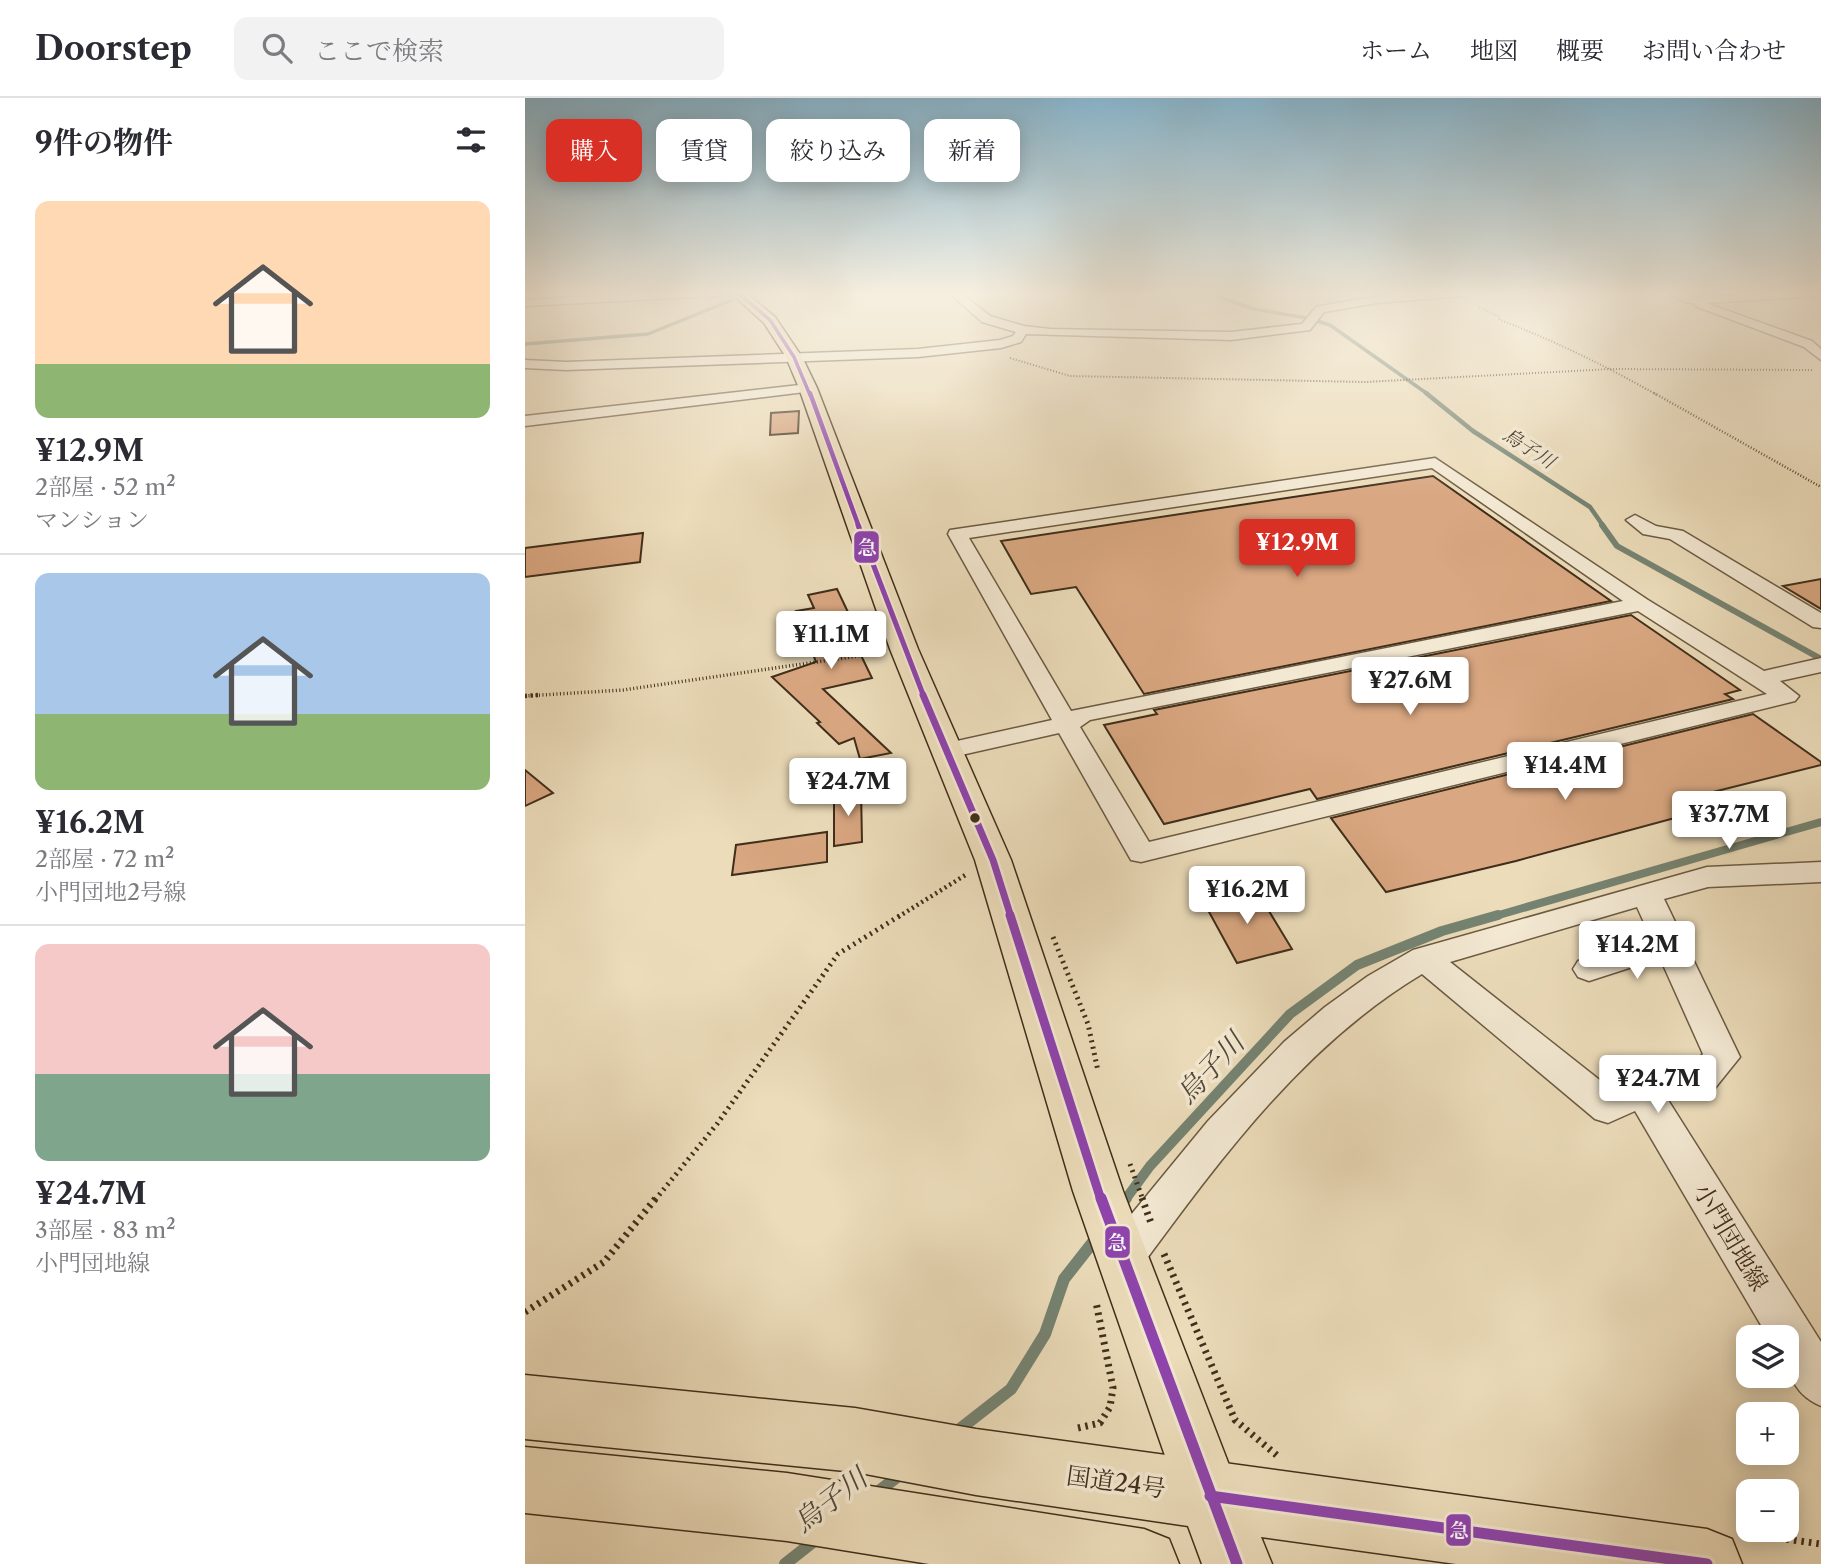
<!DOCTYPE html>
<html lang="ja">
<head>
<meta charset="utf-8">
<style>
  :root { --surface:#fff; --page:#f2f2f3; --text:#2b2b33; --muted:#7c7c81; --line:#e1e1e2; --accent:#d93025 }
  body { margin:0; font-family:"Libre Caslon Text","Noto Serif JP",serif; background:var(--page); color:var(--text); height:100vh; display:flex; flex-direction:column; font-size:26px; white-space:nowrap }
  * { box-sizing:border-box; margin:0 }
  p { font-size:23px; color:var(--muted) }
  .icon { flex:none; width:38px; height:38px; fill:none; stroke:currentColor; stroke-width:2; stroke-linecap:round; stroke-linejoin:round }
  .map { position:relative; flex:1; overflow:hidden }
  .drawer { display:flex; flex-direction:column; background:var(--surface); width:525px }
  .drawer>* { flex:none }
  .banner { position:absolute; left:21px; top:21px; width:665px; height:63px; display:flex; gap:14px }
  .fabs { position:absolute; left:1211px; top:1227px; display:grid; gap:14px }
  .fabs a { display:grid; place-items:center; width:63px; height:63px; border-radius:14px; background:var(--surface); box-shadow:0 4px 18px #0003; font-size:35px }
  .price { position:absolute; translate:-50% -60px; padding:0 16px; border-radius:7px; background:#fff; color:#222; font-size:23px; line-height:46px; filter:drop-shadow(0 2px 4px #0008) }
  .price::after { content:''; position:absolute; left:50%; top:42px; width:21px; height:16px; margin-left:-10px; background:inherit; clip-path:polygon(0 0,100% 0,50% 100%) }
  .price.on { background:var(--accent); color:#fff }
  ul { padding:0; list-style:none }
  li { display:grid; align-content:center; gap:14px; height:371px; padding:0 35px }
  li+li { border-top:2px solid var(--line) }
  li span { display:grid; place-items:center; height:217px; border-radius:14px; color:#555 }
  li>.icon { margin-inline-start:auto }
  span .icon { width:126px; height:126px; fill:#fffc; stroke-width:1 }
  li b { font-size:30px }
  h2 { display:flex; justify-content:space-between; align-items:center; height:84px; padding:0 35px; font-size:30px }
  .chip { padding:0 24px; border-radius:14px; background:var(--surface); box-shadow:0 4px 18px #0003; font-size:24px; line-height:63px }
  .chip.on { background:var(--accent); color:#fff }
  header { display:flex; align-items:center; gap:42px; box-sizing:border-box; height:98px; padding:0 35px; background:var(--surface); border-bottom:2px solid var(--line) }
  header strong { font-size:33px }
  nav { display:flex; gap:38px; margin-inline-start:auto; font-size:24px }
  .search { width:490px; height:63px; background:var(--page); display:flex; align-items:center; gap:18px; box-sizing:border-box; padding:0 24px; border-radius:14px; color:var(--muted); font-size:26px }
  main { display:flex; flex:1; min-height:0 }
  .map>svg:first-child { display:block }
  .lines { fill:none; stroke-linecap:round; stroke-linejoin:round }
  .stream-far5 { stroke:#758372; stroke-width:3.5 }
  .stream-far4 { stroke:#758372; stroke-width:4.5 }
  .stream-far3 { stroke:#758372; stroke-width:6 }
  .stream-far2 { stroke:#758372; stroke-width:8 }
  .stream-far1 { stroke:#758372; stroke-width:10 }
  .stream { stroke:#758372; stroke-width:12 }
  .building { fill:#d9a781; stroke:#402e1a; stroke-width:2 }
  .minor-casing { stroke:#6b5a42; stroke-width:3 }
  .major-casing { stroke:#402e1a; stroke-width:3 }
  .highway-casing { stroke:#402e1a; stroke-width:3 }
  .path-far5 { stroke:#402e1a; stroke-width:2; stroke-dasharray:1 2; stroke-linecap:butt }
  .path-far4 { stroke:#402e1a; stroke-width:2.5; stroke-dasharray:1 2; stroke-linecap:butt }
  .path-far3 { stroke:#402e1a; stroke-width:3.5; stroke-dasharray:1 2.5; stroke-linecap:butt }
  .path-far2 { stroke:#402e1a; stroke-width:4.5; stroke-dasharray:2 3.5; stroke-linecap:butt }
  .path-far1 { stroke:#402e1a; stroke-width:5; stroke-dasharray:2 4.5; stroke-linecap:butt }
  .path { stroke:#402e1a; stroke-width:7; stroke-dasharray:2.5 5; stroke-linecap:butt }
  .minor { fill:#f3e8d2; fill-rule:evenodd }
  .major { fill:#ecdcba; fill-rule:evenodd }
  .highway { fill:#ecdcba; fill-rule:evenodd }
  .path-bridge-far1 { stroke:#402e1a; stroke-width:5; stroke-dasharray:2 4.5; stroke-linecap:butt }
  .path-bridge { stroke:#402e1a; stroke-width:7; stroke-dasharray:2.5 5; stroke-linecap:butt }
  .bus-1-far5-casing { stroke:#f3e8d2; stroke-width:6 }
  .bus-1-far4-casing { stroke:#f3e8d2; stroke-width:7 }
  .bus-1-far3-casing { stroke:#f3e8d2; stroke-width:9 }
  .bus-1-far2-casing { stroke:#f3e8d2; stroke-width:12 }
  .bus-1-far1-casing { stroke:#f3e8d2; stroke-width:14 }
  .bus-1-casing { stroke:#f3e8d2; stroke-width:17 }
  .bus-1-far5 { stroke:#8e44ad; stroke-width:3.5 }
  .bus-1-far4 { stroke:#8e44ad; stroke-width:4.5 }
  .bus-1-far3 { stroke:#8e44ad; stroke-width:5 }
  .bus-1-far2 { stroke:#8e44ad; stroke-width:7 }
  .bus-1-far1 { stroke:#8e44ad; stroke-width:9 }
  .bus-1 { stroke:#8e44ad; stroke-width:11 }
  .bus-dot { fill:#402e1a; stroke:#f3e8d2; stroke-width:2.5 }
  .labels { text-anchor:middle; dominant-baseline:central; stroke-width:7; stroke-linejoin:round; paint-order:stroke }
  .far-water-label { font-size:19px; font-style:italic; fill:#524a37; stroke:#f3e8d2 }
  .near-street-label { font-size:24px; fill:#402e1a; stroke:#f3e8d2 }
  .near-water-label { font-size:28px; font-style:italic; fill:#524a37; stroke:#f3e8d2 }
  .line-badge { stroke:#f3e8d2; stroke-width:2.5 }
  .badge-label { font-size:19px; text-anchor:middle; font-weight:bold; fill:#fff }
</style>
</head>
<body>
<header>
<strong>Doorstep</strong>
<div class="search"><svg class="icon" aria-label="search" viewBox="0 0 24 24"><circle cx="10" cy="10" r="6"/><path d="M15 15l6 6"/></svg>ここで検索</div>
<nav><a>ホーム</a><a>地図</a><a>概要</a><a>お問い合わせ</a></nav>
</header>
<main>
<section class="drawer">
<h2>9件の物件<svg class="icon" aria-label="filters" viewBox="0 0 24 24"><path d="M4 7h16M4 17h16"/><circle cx="9" cy="7" r="2"/><circle cx="15" cy="17" r="2"/></svg></h2>
<ul>
<li><span style="background:linear-gradient(#ffd9b3 75%,#8fb573 0)"><svg class="icon" aria-label="home" viewBox="0 0 24 24"><path d="M3 11l9-7 9 7M6 9v11h12V9"/></svg></span><div><b>¥12.9M</b><p>2部屋 · 52 m²</p><p>マンション</p></div></li>
<li><span style="background:linear-gradient(#a9c7e8 65%,#8fb573 0)"><svg class="icon" aria-label="home" viewBox="0 0 24 24"><path d="M3 11l9-7 9 7M6 9v11h12V9"/></svg></span><div><b>¥16.2M</b><p>2部屋 · 72 m²</p><p>小門団地2号線</p></div></li>
<li><span style="background:linear-gradient(#f6c9c9 60%,#7fa58c 0)"><svg class="icon" aria-label="home" viewBox="0 0 24 24"><path d="M3 11l9-7 9 7M6 9v11h12V9"/></svg></span><div><b>¥24.7M</b><p>3部屋 · 83 m²</p><p>小門団地線</p></div></li>
</ul>
</section>
<div class="map">
<svg width="1296" height="1466" viewBox="0 0 1296 1466">
  <rect width="100%" height="100%" fill="#ecdcba"/>
  <filter id="stains"><feTurbulence type="fractalNoise" baseFrequency=".00286" numOctaves="4"/><feColorMatrix values="0 0 0 0 .2 0 0 0 0 .09 0 0 0 0 .02 0 0 0 .5 -.17"/></filter>
  <radialGradient id="worn" r=".72"><stop offset=".6" stop-color="#630" stop-opacity="0"/><stop offset="1" stop-color="#630" stop-opacity=".3"/></radialGradient>
  <g class="lines">
    <g class="stream-far5">
      <path d="M680,194L729,211L782,220L805,227L904,297"/>
      <path d="M0,246L123,236L207,202"/>
    </g>
    <path class="stream-far4" d="M901,295L948,333L1065,409L1079,429"/>
    <path class="stream-far3" d="M1077,427L1092,448L1296,561"/>
    <path class="stream-far2" d="M967,819L1296,724"/>
    <path class="stream-far1" d="M600,1102L625,1068L765,916L832,867L917,833L973,817"/>
    <g class="stream">
      <path d="M594,1109L601,1100"/>
      <path d="M431,1334L486,1291L520,1236L539,1181L572,1139"/>
      <path d="M350,1396L376,1376"/>
      <path d="M260,1466L293,1440"/>
    </g>
  </g>
  <g class="building">
    <path d="M274,313L273,335L245,337L246,315Z"/>
    <path d="M908,378L1086,503L619,596L551,489L506,496L476,443Z"/>
    <path d="M118,435L115,464L0,479V450Z"/>
    <path d="M1296,481V511L1258,488Z"/>
    <path d="M312,491L338,546L331,547L347,580L298,591L366,655L335,661L329,640L314,646L292,625L295,624L247,579L291,564L271,513L289,510L283,497Z"/>
    <path d="M1106,517L1215,592L1200,596L1208,601L792,701L785,691L639,726L579,627L632,616L629,612Z"/>
    <path d="M1228,616L1296,664V667L1168,699L1183,711L991,763L861,794L806,720Z"/>
    <path d="M0,672L28,695L0,708Z"/>
    <path d="M336,692L337,744L309,748V696Z"/>
    <path d="M302,734V764L207,777L211,747Z"/>
    <path d="M730,790L767,851L712,865L678,803Z"/>
  </g>
  <g class="lines">
    <g class="minor-casing">
      <g id="minor">
        <path d="M152,194H212L206,197L0,208V202Z"/>
        <path d="M423,194H435L465,218L499,228L525,231L706,234L777,226L791,209L795,208C847,199 903,189 956,194L950,197L852,205L799,214L785,232L706,242L501,236L496,244L476,250L393,259L41,272L0,270V262L41,264L393,251L475,242L488,238L491,234L457,224Z"/>
        <path d="M1140,194H1154L1166,199L1296,194V198L1181,205L1287,243L1296,251V262L1279,249L1170,208L1169,205L1160,204Z"/>
        <path d="M283,286L290,290L288,293L0,328V318Z"/>
        <path d="M910,360L1123,502L1239,573L1296,560V574L1255,583L1274,598L1270,603L616,764L606,762L602,755L534,635L423,660L414,657L410,652L414,647L527,622L423,436L425,432ZM907,370L1098,503L546,613L444,440ZM1113,513L1242,596L624,744L555,629L565,622Z"/>
        <path d="M1110,417L1131,428L1158,433L1296,515V530L1288,529L1145,441L1118,436L1101,422Z"/>
        <path d="M1296,764V784L1183,789L1139,801L1215,959L1186,995L1143,1002L1296,1244V1308C1264,1294 1262,1270 1262,1239H1243L1110,1013L1083,1025L1070,1021L897,876C777,948 694,1063 612,1174L597,1179L582,1174L576,1160L582,1146L683,1023L759,944L800,909L843,878L888,852L1182,769ZM1112,809L1126,840L1053,863L1048,871L1053,879L1064,883L1135,860L1178,956L1163,971L1121,975L1086,991L925,864Z"/>
      </g>
    </g>
    <g class="major-casing">
      <path id="major" d="M205,194H220L250,219L277,259L292,290L393,551L486,762L598,1093L716,1398L707,1420L685,1429L663,1420L654,1398L548,1093L450,762L365,551L274,290L261,259L239,225Z"/>
    </g>
    <g class="highway-casing">
      <g id="highway">
        <path d="M0,1277L330,1310L451,1331L1182,1431L1207,1441L1217,1466H931L736,1439L747,1466H677L663,1428L451,1397L330,1374L0,1341Z"/>
        <path d="M0,1349L262,1375L619,1431L644,1441L654,1466H404L262,1443L0,1415Z"/>
      </g>
    </g>
    <g class="path-far5">
      <path d="M954,209L973,218L975,222C1030,243 1081,268 1132,297"/>
      <path d="M485,260L545,278L840,284L1086,271L1288,272"/>
    </g>
    <path class="path-far4" d="M1129,295L1296,389"/>
    <path class="path-far3" d="M0,598L98,592L354,555"/>
    <g class="path-far2">
      <path d="M0,598L13,597"/>
      <path d="M373,819L442,776"/>
    </g>
    <g class="path-far1">
      <path d="M528,839L563,926L573,973"/>
      <path d="M130,1102L192,1026L313,856L376,817"/>
    </g>
    <g class="path">
      <path d="M639,1156L710,1322L755,1360"/>
      <path d="M0,1214L79,1164L131,1100"/>
      <path d="M553,1330L575,1325L585,1309L588,1290L571,1204"/>
      <path d="M1217,1435L1296,1446"/>
    </g>
    <use href="#minor" class="minor"/>
    <use href="#major" class="major"/>
    <use href="#highway" class="highway"/>
    <path class="path-bridge-far1" d="M605,1066L618,1102"/>
    <path class="path-bridge" d="M617,1100L626,1125"/>
    <g class="bus-1-far5-casing">
      <path id="bus-1-far5" d="M212,194L245,222L269,259L285,297"/>
    </g>
    <g class="bus-1-far4-casing">
      <path id="bus-1-far4" d="M285,295L334,429"/>
    </g>
    <g class="bus-1-far3-casing">
      <path id="bus-1-far3" d="M333,427L399,599"/>
    </g>
    <g class="bus-1-far2-casing">
      <path id="bus-1-far2" d="M398,597L468,762L486,819"/>
    </g>
    <g class="bus-1-far1-casing">
      <path id="bus-1-far1" d="M485,817L576,1102"/>
    </g>
    <g class="bus-1-casing">
      <g id="bus-1">
        <path d="M576,1100L712,1466"/>
        <path d="M685,1398L1182,1466"/>
      </g>
    </g>
    <use href="#bus-1-far5" class="bus-1-far5"/>
    <use href="#bus-1-far4" class="bus-1-far4"/>
    <use href="#bus-1-far3" class="bus-1-far3"/>
    <use href="#bus-1-far2" class="bus-1-far2"/>
    <use href="#bus-1-far1" class="bus-1-far1"/>
    <use href="#bus-1" class="bus-1"/>
  </g>
  <linearGradient id="sky" x2="0" y2="1"><stop stop-color="#88b7d0"/><stop offset="0.49" stop-color="#f6efe0"/><stop offset="1" stop-color="#f6efe0" stop-opacity="0"/></linearGradient>
  <rect width="1296" height="399" fill="url(#sky)"/>
  <circle class="bus-dot" cx="450" cy="720" r="6"/>
  <g class="labels">
    <g class="far-water-label">
      <text transform="translate(1004 350) rotate(33)">烏子川</text>
    </g>
    <g class="near-street-label">
      <text transform="translate(1206 1139) rotate(59)">小門団地線</text>
      <text transform="translate(591 1384) rotate(8)">国道24号</text>
    </g>
    <g class="near-water-label">
      <text transform="translate(685 970) rotate(-47)">烏子川</text>
      <text transform="translate(305 1402) rotate(-38)">烏子川</text>
    </g>
  </g>
  <g class="line-badge">
    <rect x="328" y="432" width="27" height="34" rx="7" fill="#8e44ad"/>
    <rect x="579" y="1127" width="27" height="34" rx="7" fill="#8e44ad"/>
    <rect x="920" y="1415" width="27" height="34" rx="7" fill="#8e44ad"/>
  </g>
  <g class="badge-label">
    <text x="342" y="456">急</text>
    <text x="592" y="1151">急</text>
    <text x="934" y="1439">急</text>
  </g>
  <rect width="100%" height="100%" filter="url(#stains)"/>
  <rect width="100%" height="100%" fill="url(#worn)"/>
</svg>
<div class="fabs">
<a><svg class="icon" aria-label="layers" viewBox="0 0 24 24"><path d="M12 4l9 5-9 5-9-5zM3 14l9 5 9-5"/></svg></a>
<a>+</a>
<a>−</a>
</div>
<b class="price on" style="left:772px;top:481px">¥12.9M</b>
<b class="price" style="left:306px;top:573px">¥11.1M</b>
<b class="price" style="left:885px;top:619px">¥27.6M</b>
<b class="price" style="left:1040px;top:704px">¥14.4M</b>
<b class="price" style="left:323px;top:720px">¥24.7M</b>
<b class="price" style="left:1204px;top:753px">¥37.7M</b>
<b class="price" style="left:722px;top:828px">¥16.2M</b>
<b class="price" style="left:1112px;top:883px">¥14.2M</b>
<b class="price" style="left:1133px;top:1017px">¥24.7M</b>
<div class="banner">
<a class="chip on">購入</a>
<a class="chip">賃貸</a>
<a class="chip">絞り込み</a>
<a class="chip">新着</a>
</div>
</div>
</main>
</body>
</html>
